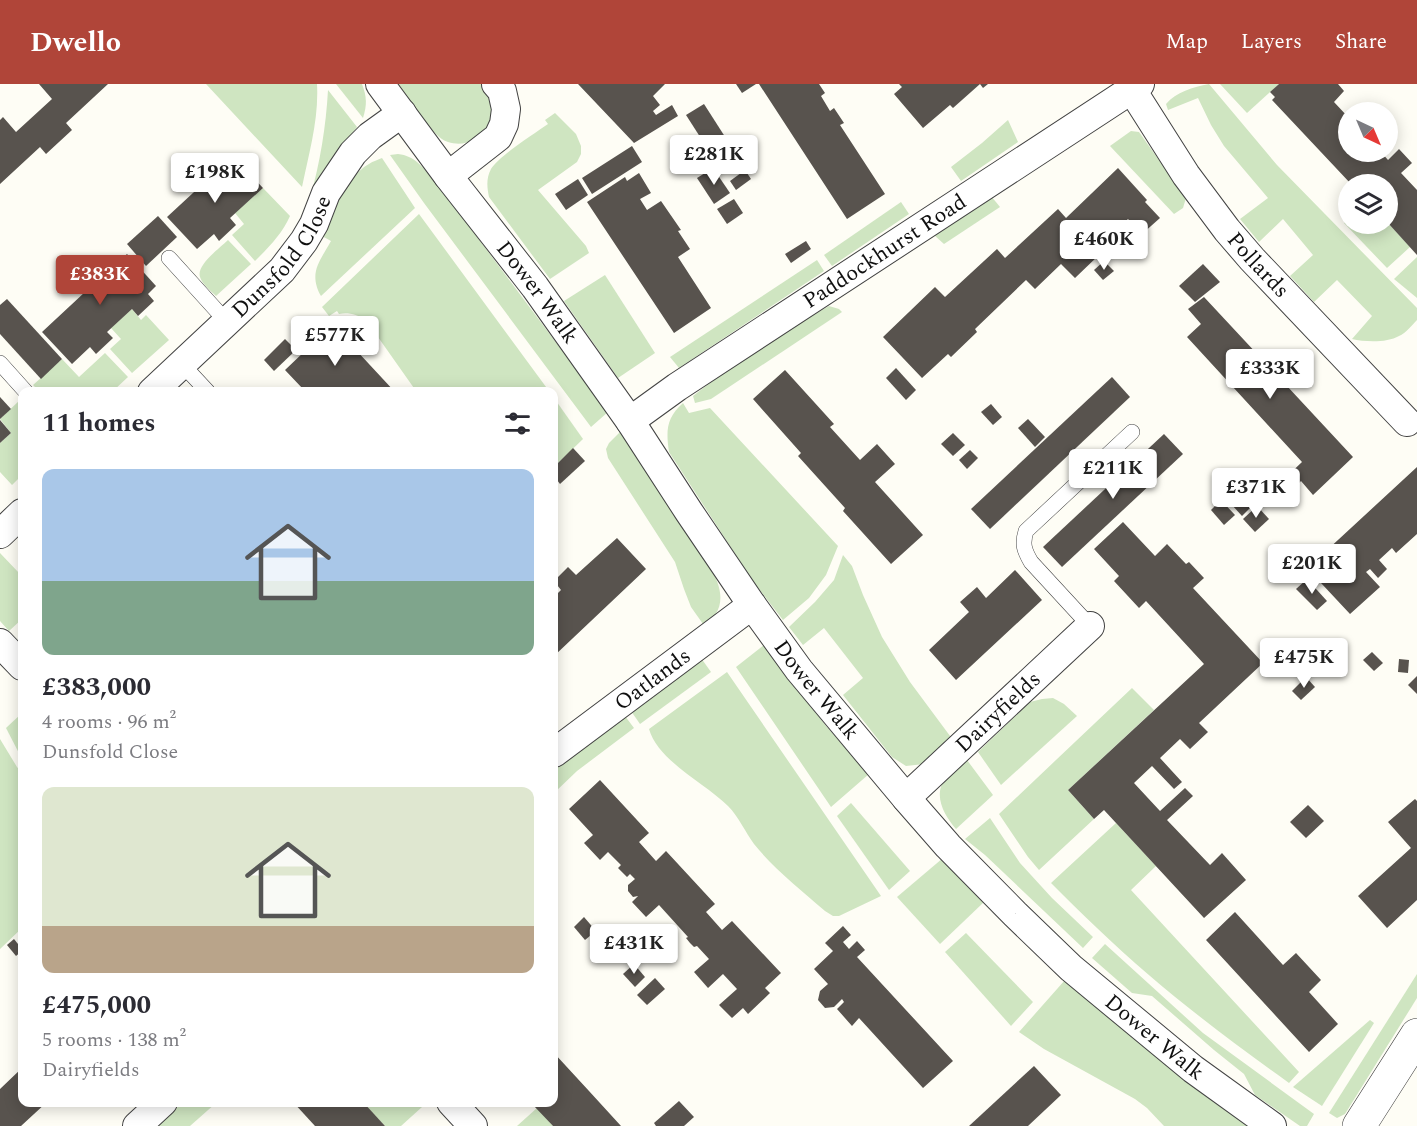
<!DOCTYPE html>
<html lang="en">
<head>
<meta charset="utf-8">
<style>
  :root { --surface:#fff; --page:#f7f7f7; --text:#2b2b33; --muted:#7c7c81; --accent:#b04539 }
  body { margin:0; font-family:Spectral,serif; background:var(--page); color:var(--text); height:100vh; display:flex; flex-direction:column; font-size:22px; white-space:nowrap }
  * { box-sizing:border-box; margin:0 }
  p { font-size:20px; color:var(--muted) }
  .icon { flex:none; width:33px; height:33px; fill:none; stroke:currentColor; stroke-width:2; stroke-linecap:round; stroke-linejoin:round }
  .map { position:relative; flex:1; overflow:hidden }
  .drawer { position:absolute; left:18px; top:303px; width:540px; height:720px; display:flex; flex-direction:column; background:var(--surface); border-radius:12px; box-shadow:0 3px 15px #0003 }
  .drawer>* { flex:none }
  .needle { width:39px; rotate:136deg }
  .tools { position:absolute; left:1338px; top:18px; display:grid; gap:12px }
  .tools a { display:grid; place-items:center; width:60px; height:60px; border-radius:50%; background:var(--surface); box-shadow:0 3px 15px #0003; font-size:30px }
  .price { position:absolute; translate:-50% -51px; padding:0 14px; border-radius:6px; background:#fff; color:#222; font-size:20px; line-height:39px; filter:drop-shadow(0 2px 3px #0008) }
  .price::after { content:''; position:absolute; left:50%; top:36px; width:18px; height:14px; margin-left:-9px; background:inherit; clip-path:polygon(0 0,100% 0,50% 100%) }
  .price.current { background:var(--accent); color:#fff }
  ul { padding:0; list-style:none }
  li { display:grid; align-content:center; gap:12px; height:318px; padding:0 24px }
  li span { display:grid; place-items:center; height:186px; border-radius:12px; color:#555 }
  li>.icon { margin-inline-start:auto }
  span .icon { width:108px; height:108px; fill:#fffc; stroke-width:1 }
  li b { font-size:26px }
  h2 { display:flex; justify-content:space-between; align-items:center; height:72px; padding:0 24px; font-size:26px }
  header { display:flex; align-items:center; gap:36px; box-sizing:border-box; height:84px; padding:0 30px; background:var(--accent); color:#fff }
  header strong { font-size:28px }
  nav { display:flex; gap:33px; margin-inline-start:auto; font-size:21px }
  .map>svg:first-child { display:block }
  .green { fill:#cfe5c1 }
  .building { fill:#58534e }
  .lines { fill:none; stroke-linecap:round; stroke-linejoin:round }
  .service-casing { stroke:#434343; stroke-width:16 }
  .minor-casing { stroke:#434343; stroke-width:30 }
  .tertiary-casing { stroke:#434343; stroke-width:34 }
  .service { stroke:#fff; stroke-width:15 }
  .minor { stroke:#fff; stroke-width:28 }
  .tertiary { stroke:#fff; stroke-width:33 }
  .labels { text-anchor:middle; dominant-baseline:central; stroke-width:6; stroke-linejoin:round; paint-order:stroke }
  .street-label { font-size:22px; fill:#101010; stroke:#fff }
</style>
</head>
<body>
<header>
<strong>Dwello</strong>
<nav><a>Map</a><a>Layers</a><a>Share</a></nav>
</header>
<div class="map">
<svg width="1417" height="1042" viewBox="0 0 1417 1042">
  <rect width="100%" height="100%" fill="#fefdf5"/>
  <g class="green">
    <path d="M206,0H317C319,35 309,69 302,103Z"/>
    <path d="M336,0H362C367,13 367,21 363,34Z"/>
    <path d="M396,0H481C483,3 487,7 489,11C501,38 476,67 448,58C432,53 407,14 396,0Z"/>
    <path d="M1209,0L1277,81L1417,224V236C1412,241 1406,249 1399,252C1387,259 1365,258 1352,255L1372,232L1337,196L1314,218L1290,192L1313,171L1283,135L1259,158L1240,135L1268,114L1224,62L1211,41L1198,14L1168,26L1166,20C1176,8 1193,3 1209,0Z"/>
    <path d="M1220,0H1279L1247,29Z"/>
    <path d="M328,6L357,43L342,63L310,114C320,79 326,42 328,6Z"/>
    <path d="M555,29L576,50L581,62V70L577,78L538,106L586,162L589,169L550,195L489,113C487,104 486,94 491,85C499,72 534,50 548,40L545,36Z"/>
    <path d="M1008,36L1018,58L961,97L951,83L982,59Z"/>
    <path d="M1131,47L1139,48L1186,114L1183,124L1174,130L1110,62Z"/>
    <path d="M398,70C415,72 421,82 433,94L608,328L591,343L424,119L390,71Z"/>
    <path d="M382,74L415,124L321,212C308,189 320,177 331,157L322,152C335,128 344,94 369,80C373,77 378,76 382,74Z"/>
    <path d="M263,104L290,132C282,150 269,163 255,177L232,151L244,140L235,129Z"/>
    <path d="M991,112L1000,123L944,160L934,151Z"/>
    <path d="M901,118L909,130L832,182L824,171Z"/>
    <path d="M419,130L549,307H416L366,236C357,231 349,228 339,230L337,227L329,232L322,223Z"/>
    <path d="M1348,136V140L1388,139L1410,163L1387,184L1344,139Z"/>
    <path d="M228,156L251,180L216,212C211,207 202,200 200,193C196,181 220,164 228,156Z"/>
    <path d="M1417,173V214L1394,195Z"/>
    <path d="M817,176L824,187L679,284L670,273Z"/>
    <path d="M605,191L655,269L618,294L564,217Z"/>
    <path d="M829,222L839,225L842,228L711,315L695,319L693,312L711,298L804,236Z"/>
    <path d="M132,225L141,236L146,231L169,256L132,289L110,265L121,255L111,244Z"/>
    <path d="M105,269L128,293L113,307H39L33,301L62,275L79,293Z"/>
    <path d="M554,314L583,355L554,383Z"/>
    <path d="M20,316L22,318V391L12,401L0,388V359L11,349L0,335Z"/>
    <path d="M683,319L689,329L710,324L838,462L826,491L809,514L783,536L752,496L669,368C666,347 666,334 683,319Z"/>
    <path d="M620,348L711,484C718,498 726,515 715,531C712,534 707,537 703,540L691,523L684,505L675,478L608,374L606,365L609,359Z"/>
    <path d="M0,469L19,489L22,487V535L9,547L0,537Z"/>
    <path d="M843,471L852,482L863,511L882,553L910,598L953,656L924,680L906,682L892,673L843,611L863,594L824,544L803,561L789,543L815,518L834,496Z"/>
    <path d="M764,561L826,642L869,690L831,723L736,583Z"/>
    <path d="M701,574L711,588L640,640L631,627Z"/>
    <path d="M727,588L881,812L839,832H833L825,827C801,806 774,785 754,760C745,748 739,733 728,722C705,699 658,677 649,645Z"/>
    <path d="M1132,604L1154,626L1068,706L1094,735L1039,786L1028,773L999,730Z"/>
    <path d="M1053,614L1064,620L1077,632L1001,701L978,668L1030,618L1042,615Z"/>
    <path d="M22,629V675L6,644Z"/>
    <path d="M625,632L634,644L577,687L554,709V686Z"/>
    <path d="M0,655L17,683L22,689V844L0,865Z"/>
    <path d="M967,676L993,711L956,745C946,733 935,716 942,700C945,693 961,682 967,676Z"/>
    <path d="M851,719L910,787L889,806L837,732Z"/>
    <path d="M990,734L1020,779L1052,814L1093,853L1083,864L985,771L965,755Z"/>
    <path d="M1116,739L1156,782L1131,806L1299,988L1289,999C1222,951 1156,901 1097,844C1081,829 1066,814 1051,799Z"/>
    <path d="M943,774L984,818L940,860L897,813Z"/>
    <path d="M966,849L1033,918L1011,942L945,868Z"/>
    <path d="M1105,860L1203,949L1314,1030L1307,1042H1300L1255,1011L1244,990L1214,966L1152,912L1132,909L1092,874Z"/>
    <path d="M1417,890V914L1345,1030L1337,1034L1329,1029Z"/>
    <path d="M1065,896L1253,1042H1164L1147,1024L1135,1015L1044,965L1019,948Z"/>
    <path d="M1370,936L1374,939L1322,1022L1293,1003Z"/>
    <path d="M182,1019H216L190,1042H157Z"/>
    <path d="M363,1019H419L422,1023L401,1042H385Z"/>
    <path d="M537,1024L553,1042H517Z"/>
  </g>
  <g class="building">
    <path d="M39,0H108L66,39L72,46L46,70L40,63L0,100V36L3,33L16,48L52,15Z"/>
    <path d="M578,0H665L653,12L660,21L653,27L656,31L672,21L678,32L634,59Z"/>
    <path d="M736,0H756L742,9Z"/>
    <path d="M759,0H819L825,9L821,12L830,27L834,24L844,39L840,41L885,110L847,135Z"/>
    <path d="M899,0H988L983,4L980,0L953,24L950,21L923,44L894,10L902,3Z"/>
    <path d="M1279,0H1338L1344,7L1334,18L1348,33V68H1381L1388,76L1399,65L1412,79L1401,89L1417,106V171L1388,139V100H1351L1272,16L1275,13L1270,8Z"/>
    <path d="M704,20L729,59L711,70L686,31Z"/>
    <path d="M632,62L642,78L592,110L582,94Z"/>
    <path d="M233,72L263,104L230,134L236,141L219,157L214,150L197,165L167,133Z"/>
    <path d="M713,84L730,109L714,120L697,94Z"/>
    <path d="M1118,84L1147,116L1145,118L1160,134L1142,150L1128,135L1095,165L1100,170L1075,194L1061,180L1035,205L1026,196L975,245L977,248L951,273L948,270L922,294L883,253L935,203L945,213L997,165L1005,174L1058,125L1066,134Z"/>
    <path d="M745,86L751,95L736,106L730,97Z"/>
    <path d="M639,89L651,109L640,115L647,126L661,117L681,146L678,147L690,165L678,173L711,224L674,249L587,118L625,93L627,97Z"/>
    <path d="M578,95L588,111L566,126L555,110Z"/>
    <path d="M734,115L743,129L727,140L717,125Z"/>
    <path d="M158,132L177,153L146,182L127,160Z"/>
    <path d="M806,157L811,165L791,179L785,170Z"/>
    <path d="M127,170L156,202L148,210L154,217L138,232L132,225L107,248L113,254L96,270L90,263L72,280L42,248L85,208L71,193L94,172L108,187Z"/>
    <path d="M1104,177L1114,187L1103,196L1094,186Z"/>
    <path d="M1203,180L1220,198L1195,218L1179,202Z"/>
    <path d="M1204,213L1353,373L1313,411L1301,397L1289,409L1280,399L1302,378L1187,253L1201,240L1188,225Z"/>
    <path d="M7,215L62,275L41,295L0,250V221Z"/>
    <path d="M330,238L395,308H301L303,305L285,286L305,267L302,265Z"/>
    <path d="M285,255L296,266L274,287L264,276Z"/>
    <path d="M896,284L916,306L906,316L886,294Z"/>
    <path d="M785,286L834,340L830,343L860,376L877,360L895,380L875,398L923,451L891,480L843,427L845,424L798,372L801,369L753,315Z"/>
    <path d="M1112,293L1130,313L990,445L971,425Z"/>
    <path d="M0,313L11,325L0,335Z"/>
    <path d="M991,320L1002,333L993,341L981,328Z"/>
    <path d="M1028,335L1045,353L1035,363L1018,344Z"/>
    <path d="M0,336L11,349L0,359Z"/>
    <path d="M953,349L965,361L953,372L941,360Z"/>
    <path d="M1164,350L1183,370L1062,483L1043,463Z"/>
    <path d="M573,364L585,377L560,400L554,392V383Z"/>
    <path d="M970,366L978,374L967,385L959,376Z"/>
    <path d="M1417,383V450L1396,469L1392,464L1379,476L1387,485L1378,494L1370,485L1366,488L1380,503L1350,530L1307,484L1311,481L1306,476L1320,463L1325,468Z"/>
    <path d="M1244,409L1254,420L1242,432L1232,421Z"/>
    <path d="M1221,416L1235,431L1224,441L1211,426Z"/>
    <path d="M1257,422L1269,435L1255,448L1243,435Z"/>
    <path d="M1123,438L1155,472L1167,460L1186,480L1189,478L1204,494L1193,504L1263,579L1199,639L1208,648L1190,665L1180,655L1160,674L1182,698L1174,705L1152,682L1134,699L1160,727L1185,704L1193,712L1167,736L1210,781L1222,769L1246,796L1204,834L1104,726L1094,735L1068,706L1204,580L1146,517L1139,524L1114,497L1119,492L1094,465Z"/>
    <path d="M617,454L646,485L554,572V507L557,510L561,506L554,497L568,483L576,491Z"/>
    <path d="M1015,486L1042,516L956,596L929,566L969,528L960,518L977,503L986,514Z"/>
    <path d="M1307,495L1327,517L1317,526L1296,505Z"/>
    <path d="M1372,568L1383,579L1374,587L1363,576Z"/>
    <path d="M1399,575L1409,576L1408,589L1398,588Z"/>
    <path d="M1417,592V610L1408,601Z"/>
    <path d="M1306,593L1315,603L1301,616L1292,607Z"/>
    <path d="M600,696L649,749L639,758L656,777L666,767L715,820L706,828L722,846L732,837L781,889L765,904L770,909L748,930L743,924L732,934L719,921L737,905L723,890L708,904L694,888L709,875L697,862L694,863L690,859L686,854L688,853L659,821L646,833L632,818L638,812L633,813L628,807V801L635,795L630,790L627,793L618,784L621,781L608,768L600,776L584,759L593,751L569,725Z"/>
    <path d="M1415,715L1417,717V816L1387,844L1358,812L1411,764L1388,738Z"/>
    <path d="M1308,721L1324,737L1306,754L1290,738Z"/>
    <path d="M1235,828L1283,881L1296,869L1321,896L1309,908L1338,940L1309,968L1206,856Z"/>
    <path d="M584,833L596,847L585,856L574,843Z"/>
    <path d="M843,842L851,851L843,858L849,865L857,857L865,866L857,873L953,977L923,1004L859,934L852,942L837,925L844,918L842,915L834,923L825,924L818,916L820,907L828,900L814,885L833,867L825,859Z"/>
    <path d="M14,855L22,865V867L16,872L7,861Z"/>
    <path d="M634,880L645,893L635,903L623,890Z"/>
    <path d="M655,894L665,905L647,921L637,911Z"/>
    <path d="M554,969L589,1007L621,1042H553L534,1022L532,1018H554Z"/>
    <path d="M1034,982L1061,1011L1028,1042H969Z"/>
    <path d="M22,984V1018H47L21,1042H0V1005Z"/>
    <path d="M679,1017L694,1033L684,1042H656L654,1039Z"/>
    <path d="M293,1018H363L385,1042H315Z"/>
  </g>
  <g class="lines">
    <g class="service-casing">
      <g id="service">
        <path d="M169,174L227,238"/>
        <path d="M0,279L26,308"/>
        <path d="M181,279L208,308"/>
        <path d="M1090,542L1031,478C1024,466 1022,460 1026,447L1132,348"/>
      </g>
    </g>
    <g class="minor-casing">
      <g id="minor">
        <path id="s1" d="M380,0L448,92L535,203L630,337L689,428L752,521L799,586L906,714L948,762L1015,830L1071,884L1193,985L1272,1042"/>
        <path id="s2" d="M1132,6L1186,91L1227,146L1252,175L1407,338"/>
        <path d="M448,92L498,53L504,40L506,25L502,7L496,0"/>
        <path id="s3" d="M152,308L282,186L304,157L314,140L326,109L353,69L370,52L402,29"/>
        <path id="s4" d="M630,337L677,303L1140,0"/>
        <path d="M0,450L22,429"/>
        <path d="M0,559L22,582"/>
        <path id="s5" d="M554,669L752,521"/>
        <path id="s6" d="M906,714L1090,542"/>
        <path d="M451,1018L473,1042"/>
        <path d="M137,1042L163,1018"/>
      </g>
    </g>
    <g class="tertiary-casing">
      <path id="tertiary" d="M1359,1042L1417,951"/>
    </g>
    <use href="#service" class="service"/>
    <use href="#minor" class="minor"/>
    <use href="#tertiary" class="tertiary"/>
  </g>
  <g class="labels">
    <g class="street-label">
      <text stroke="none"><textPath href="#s4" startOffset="306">Paddockhurst Road</textPath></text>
      <text stroke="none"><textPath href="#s3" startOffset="189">Dunsfold Close</textPath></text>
      <text stroke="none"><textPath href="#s2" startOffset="216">Pollards</textPath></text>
      <text stroke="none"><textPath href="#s1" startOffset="261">Dower Walk</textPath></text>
      <text stroke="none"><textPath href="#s5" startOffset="123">Oatlands</textPath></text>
      <text stroke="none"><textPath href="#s1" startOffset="747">Dower Walk</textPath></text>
      <text stroke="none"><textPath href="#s6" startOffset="126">Dairyfields</textPath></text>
      <text stroke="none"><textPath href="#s1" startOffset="1233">Dower Walk</textPath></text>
    </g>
  </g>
</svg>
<div class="tools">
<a><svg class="needle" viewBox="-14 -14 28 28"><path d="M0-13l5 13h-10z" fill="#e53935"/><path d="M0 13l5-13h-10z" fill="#7c7c81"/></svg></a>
<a><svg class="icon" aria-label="layers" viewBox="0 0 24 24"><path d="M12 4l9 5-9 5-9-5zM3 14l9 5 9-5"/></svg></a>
</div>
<b class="price" style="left:714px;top:102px">£281K</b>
<b class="price" style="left:215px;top:120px">£198K</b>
<b class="price" style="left:1104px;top:187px">£460K</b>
<b class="price current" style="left:100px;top:222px">£383K</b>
<b class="price" style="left:335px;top:283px">£577K</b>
<b class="price" style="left:1270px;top:316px">£333K</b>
<b class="price" style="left:1113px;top:416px">£211K</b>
<b class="price" style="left:1256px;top:435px">£371K</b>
<b class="price" style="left:1312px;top:511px">£201K</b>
<b class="price" style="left:1304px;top:605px">£475K</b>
<b class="price" style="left:634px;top:891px">£431K</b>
<section class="drawer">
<h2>11 homes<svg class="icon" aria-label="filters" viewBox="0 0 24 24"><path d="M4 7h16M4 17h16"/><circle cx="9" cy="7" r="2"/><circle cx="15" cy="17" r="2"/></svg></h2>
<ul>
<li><span style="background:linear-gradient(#a9c7e8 60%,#7fa58c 0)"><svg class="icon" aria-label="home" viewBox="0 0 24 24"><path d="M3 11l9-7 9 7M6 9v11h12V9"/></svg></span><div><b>£383,000</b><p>4 rooms · 96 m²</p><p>Dunsfold Close</p></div></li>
<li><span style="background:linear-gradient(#dfe7d0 75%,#b9a48a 0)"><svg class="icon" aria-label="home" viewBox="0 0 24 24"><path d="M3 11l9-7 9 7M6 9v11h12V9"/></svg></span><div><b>£475,000</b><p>5 rooms · 138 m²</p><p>Dairyfields</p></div></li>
</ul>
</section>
</div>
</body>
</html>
